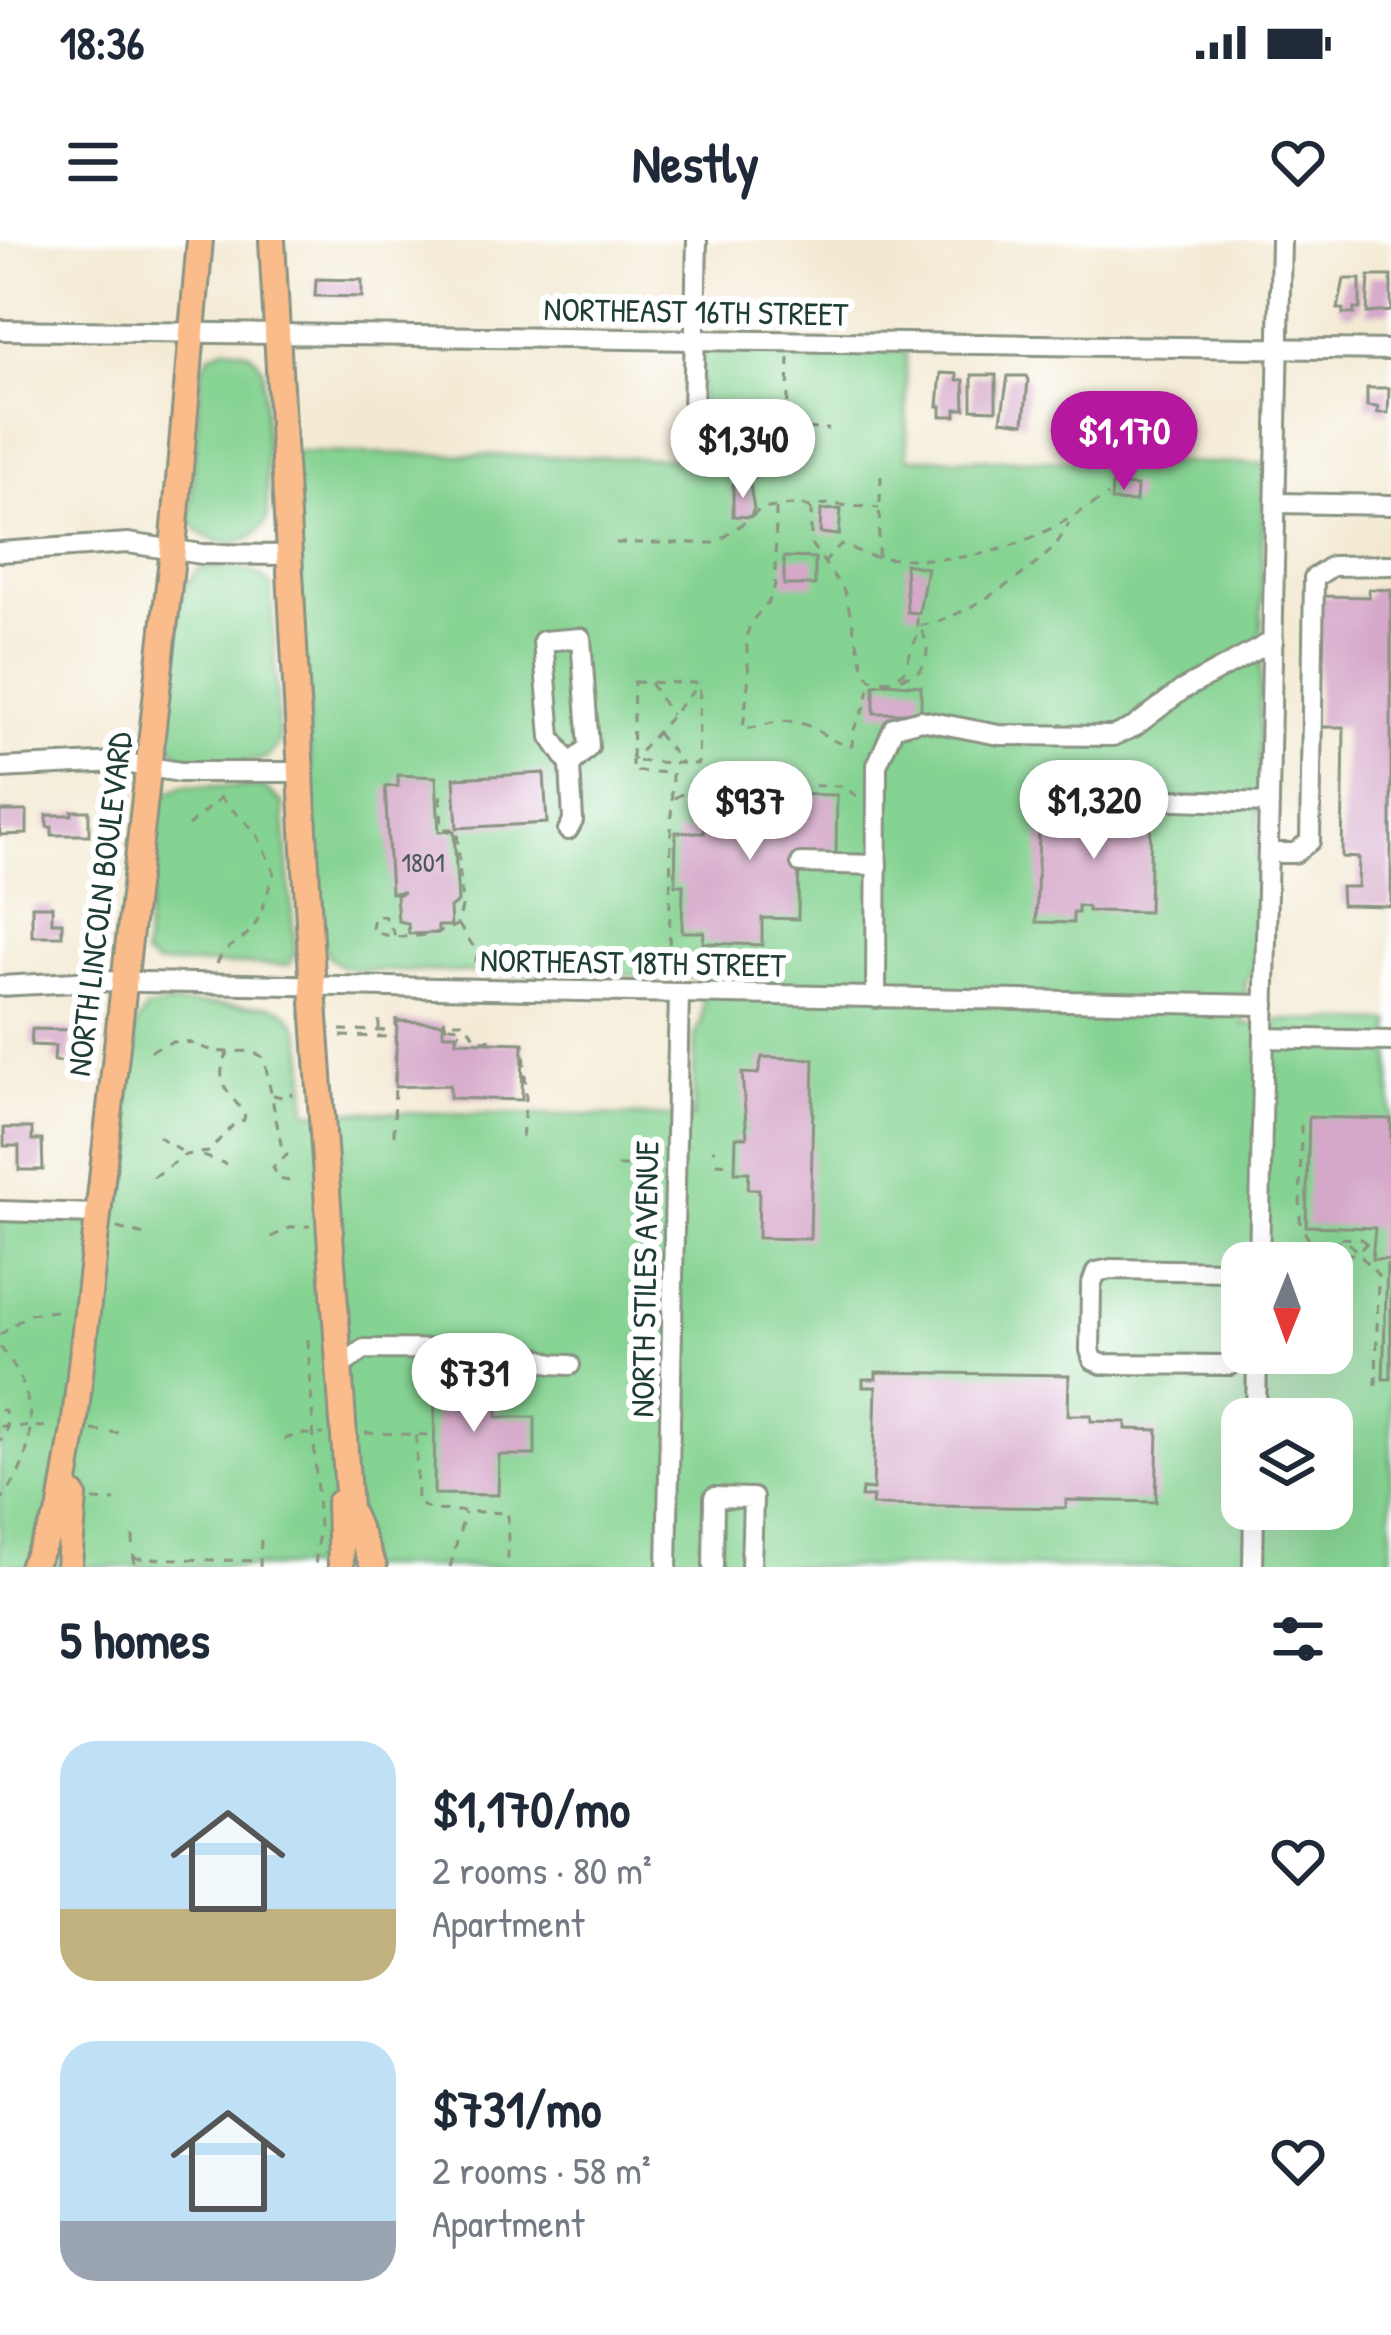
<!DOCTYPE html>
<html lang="en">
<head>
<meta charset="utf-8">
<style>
  :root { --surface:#fff; --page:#f6f6f7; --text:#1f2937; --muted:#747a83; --accent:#b5179e }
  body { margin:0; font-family:"Patrick Hand",sans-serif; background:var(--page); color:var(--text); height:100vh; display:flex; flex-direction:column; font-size:45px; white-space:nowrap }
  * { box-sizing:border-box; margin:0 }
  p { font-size:39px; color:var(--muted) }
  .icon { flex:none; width:66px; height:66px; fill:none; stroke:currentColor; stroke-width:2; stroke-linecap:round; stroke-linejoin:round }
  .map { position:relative; height:1327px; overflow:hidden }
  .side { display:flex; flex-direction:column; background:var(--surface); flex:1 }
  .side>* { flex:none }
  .needle { width:78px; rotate:181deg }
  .controls { position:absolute; left:1221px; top:1002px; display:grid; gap:24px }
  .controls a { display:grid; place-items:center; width:132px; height:132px; border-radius:24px; background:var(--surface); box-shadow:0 12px 48px #0002; font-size:60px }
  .price { position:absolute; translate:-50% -102px; padding:0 27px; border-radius:42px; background:#fff; color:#222; font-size:39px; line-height:78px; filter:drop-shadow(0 3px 6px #0008) }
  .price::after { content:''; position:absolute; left:50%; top:72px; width:36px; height:27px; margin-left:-18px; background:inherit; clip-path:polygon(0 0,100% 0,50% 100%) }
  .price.on { background:var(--accent); color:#fff }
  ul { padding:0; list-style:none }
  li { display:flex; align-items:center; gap:36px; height:300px; padding:0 60px }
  li span { display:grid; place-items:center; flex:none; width:336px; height:240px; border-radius:36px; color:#555 }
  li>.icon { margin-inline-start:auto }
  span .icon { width:144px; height:144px; fill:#fffc; stroke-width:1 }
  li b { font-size:51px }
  h2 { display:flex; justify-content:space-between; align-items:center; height:144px; padding:0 60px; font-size:51px }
  .status { display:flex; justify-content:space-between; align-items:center; height:84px; padding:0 60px; background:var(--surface); direction:ltr }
  .status svg { height:33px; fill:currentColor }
  header { display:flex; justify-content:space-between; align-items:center; height:156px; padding:0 60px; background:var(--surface); font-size:54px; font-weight:800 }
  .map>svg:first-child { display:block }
  .green { fill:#85d392; stroke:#528863; stroke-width:3; fill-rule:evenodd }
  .building { fill:#d5a7c9 }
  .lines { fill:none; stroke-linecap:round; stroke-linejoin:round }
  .minor-casing { stroke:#899382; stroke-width:24 }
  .major-casing { stroke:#899382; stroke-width:30 }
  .path { stroke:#899382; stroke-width:3; stroke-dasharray:9 9; stroke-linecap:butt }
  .minor { stroke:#fff; stroke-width:18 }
  .major { stroke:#fabc8b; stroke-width:24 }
  .labels { text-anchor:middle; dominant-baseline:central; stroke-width:12; stroke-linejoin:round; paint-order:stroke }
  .number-label { font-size:27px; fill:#4c5859 }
  .street-label { font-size:33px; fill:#1f3d34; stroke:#fff }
</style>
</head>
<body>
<div class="status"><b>18:36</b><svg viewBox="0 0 49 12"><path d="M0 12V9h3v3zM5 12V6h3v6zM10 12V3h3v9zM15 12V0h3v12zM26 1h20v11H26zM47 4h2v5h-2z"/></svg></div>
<header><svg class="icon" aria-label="menu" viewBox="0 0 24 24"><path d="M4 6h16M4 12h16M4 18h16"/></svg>Nestly<svg class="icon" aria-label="heart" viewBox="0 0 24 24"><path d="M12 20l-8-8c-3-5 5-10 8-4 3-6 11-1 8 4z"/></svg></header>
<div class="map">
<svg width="1391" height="1327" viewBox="0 0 1391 1327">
  <rect width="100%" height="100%" fill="#fff"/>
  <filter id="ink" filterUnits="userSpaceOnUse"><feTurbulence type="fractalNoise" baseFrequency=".00833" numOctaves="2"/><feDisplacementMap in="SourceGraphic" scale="24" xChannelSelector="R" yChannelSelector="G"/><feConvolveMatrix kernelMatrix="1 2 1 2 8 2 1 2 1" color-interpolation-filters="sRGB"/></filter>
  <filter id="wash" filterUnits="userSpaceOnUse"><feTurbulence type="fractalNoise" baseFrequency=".004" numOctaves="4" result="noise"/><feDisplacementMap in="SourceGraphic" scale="48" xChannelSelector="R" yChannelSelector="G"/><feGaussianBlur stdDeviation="2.7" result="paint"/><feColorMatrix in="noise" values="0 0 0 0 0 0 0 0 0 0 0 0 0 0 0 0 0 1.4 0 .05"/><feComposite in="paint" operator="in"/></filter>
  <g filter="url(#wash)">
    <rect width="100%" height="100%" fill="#f3e9d1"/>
    <g class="green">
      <path d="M225,107C244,108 255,112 263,130L268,277C253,311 209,310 190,281L201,130L210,115Z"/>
      <path d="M714,108L906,111L907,218L1264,224L1256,726L1246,740L1243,786L1282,780L1391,782V1327H0V979L112,982L134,790L146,769L169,764L270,766C315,775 303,837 307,871L693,877L695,795L702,781L704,737L357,730C338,728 326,719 322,700L290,212L706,219L700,210L701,117L705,110ZM1242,1023H1332V1113H1242ZM1242,1179H1332V1269H1242Z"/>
      <path d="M211,327C236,328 254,326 271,346L279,502C276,507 273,513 267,517C255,525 192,522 180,514C170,508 169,498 166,489L182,350L199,329Z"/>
      <path d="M185,545L264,548L283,563L295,711L289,725L156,724L144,716L159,565L163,555Z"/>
    </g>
    <g id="blocks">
      <g class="building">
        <path d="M1369,36H1391V71L1367,73Z"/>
        <path d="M316,39L362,40V57L315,56Z"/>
        <path d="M1344,39H1360V69H1354V74H1343V69H1338Z"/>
        <path d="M941,133L957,134V140H964L965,169H956V176H941V166H938Z"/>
        <path d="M972,135H996V170L972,169Z"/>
        <path d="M1008,136H1026L1028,140L1024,183L1001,180Z"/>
        <path d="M1367,148H1389L1388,173H1377L1378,167L1367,166Z"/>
        <path d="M733,244L750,245L754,269L750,277L733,276Z"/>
        <path d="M1112,245L1137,246L1136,262L1111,261Z"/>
        <path d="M841,269L839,295L820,293L821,270Z"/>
        <path d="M784,317L815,318V345H784Z"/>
        <path d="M905,324L927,328L919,373L907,372Z"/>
        <path d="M1369,349L1391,350V666L1342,665L1341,647H1358L1359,618L1342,617L1344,487H1317L1319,356L1369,357Z"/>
        <path d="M888,443L921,446V473H874V445Z"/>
        <path d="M544,533L547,583L457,588L454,538Z"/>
        <path d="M398,535L436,537L439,592L454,591L458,662L450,668L451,686H438V693L409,694L408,683L398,681L396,655L404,652L391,653L385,547L398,546Z"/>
        <path d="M1075,547L1105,548L1104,572L1151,576L1149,672L1088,671V667L1078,666V673H1073V683L1036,682L1039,593L1069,594Z"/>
        <path d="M775,554L837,555L836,615L799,614L798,679L762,678V705L703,703L704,692H682L683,645H675L676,592L704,593L705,557L775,558Z"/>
        <path d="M0,571H27V594L0,595Z"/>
        <path d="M72,571H89V595H52V587H47V575H72Z"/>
        <path d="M32,666H52V682H62V696H32Z"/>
        <path d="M397,781L443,783V794H456V801L523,803L522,860L450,858V845L395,847Z"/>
        <path d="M32,789L72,790L71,822L54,821L55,806L31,805Z"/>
        <path d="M762,817L814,819L810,999L758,998L759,949H748L749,932H735L736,897H747L742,833L758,834Z"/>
        <path d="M1309,877L1391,879V1020L1372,1019L1375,988L1306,986Z"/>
        <path d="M4,888H32V900H42L43,930H19V906H4Z"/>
        <path d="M1387,1025H1391V1139H1383Z"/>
        <path d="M876,1132L1069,1135L1068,1175H1091V1181L1126,1182V1189L1158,1190L1156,1262L1066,1260V1268L872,1265L873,1257H861L862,1249L873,1250L876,1147H863V1139H876Z"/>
        <path d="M435,1135H498L497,1177H535V1215H499L498,1255L434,1254Z"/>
      </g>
    </g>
  </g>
  <g filter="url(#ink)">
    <use href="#blocks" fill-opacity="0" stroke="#899382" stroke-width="3"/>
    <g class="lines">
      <g class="minor-casing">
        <g id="minor">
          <path d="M0,90L1391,110"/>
          <path d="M692,215L697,0"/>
          <path d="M1276,263L1391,265"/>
          <path d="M0,312L128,303L202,314L287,315"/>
          <path d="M0,528L118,522L180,532H302"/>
          <path d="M1112,558L1269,563"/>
          <path d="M568,590L573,581L570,525L551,497L543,401L581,398L589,507L570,525"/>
          <path d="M1268,613H1295L1310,601L1314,338L1332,326L1391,325"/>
          <path d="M801,623L877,625"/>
          <path d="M0,746L94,741L1265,765"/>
          <path d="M876,758L877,525L894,487L921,480L999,495L1113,496L1134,487L1182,450L1273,401"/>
          <path d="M1264,798L1391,801"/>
          <path d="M0,971L96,974"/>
          <path d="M1259,1023L1281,0"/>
          <path d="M1230,1125L1102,1124L1093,1120L1090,1110L1091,1046L1096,1032L1111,1029L1231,1031"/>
          <path d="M341,1126L364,1109L516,1110L552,1124L570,1125"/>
          <path d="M1256,1179L1257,1113"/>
          <path d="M667,1327L679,753"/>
          <path d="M713,1327L714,1257L753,1258L751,1327"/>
          <path d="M1253,1327L1254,1269"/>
        </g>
      </g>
      <g class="major-casing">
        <g id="major">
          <path d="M272,0L311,719L349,1269L374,1327"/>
          <path d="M339,1263L341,1327"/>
          <path d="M32,1327L60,1272L74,1188L173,309L200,0"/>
          <path d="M69,1327L74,1256"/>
        </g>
      </g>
      <g class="path">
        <path d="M789,118L787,188L829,189"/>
        <path d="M762,174L766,180"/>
        <path d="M709,191C723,207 762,205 782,199L787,188"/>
        <path d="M811,268V304L845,352L864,431L871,439L889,441L903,433L917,396V373"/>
        <path d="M776,269L775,345L769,361L751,382L746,397L749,436L743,489C762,488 779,477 800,483C820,488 830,504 852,506L853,491L865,467L871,439"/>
        <path d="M616,303H715C724,298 754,276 760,269L800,264L808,267L827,264L879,268"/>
        <path d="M878,317L881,236"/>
        <path d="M824,323L840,305C850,307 858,312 867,315C885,320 905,319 924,319C1000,320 1046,294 1108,255"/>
        <path d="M901,438L918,433C931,418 929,401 918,385C946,388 1025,336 1046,315C1056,306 1063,295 1069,283"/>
        <path d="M634,442L700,443L698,524L632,521Z"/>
        <path d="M650,443L671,475"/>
        <path d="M657,493L681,522"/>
        <path d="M674,558L699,545L841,546L860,558"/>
        <path d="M188,586L220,558V547"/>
        <path d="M458,684L478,713L475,723"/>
        <path d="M395,695L384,676H374L372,689C388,703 441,696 458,684L462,667L457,589H442L440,549"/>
        <path d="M669,722L672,533L632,531V521L700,443"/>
        <path d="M217,724C224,705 240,704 252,689C261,678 269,647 274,632L256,592L220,558"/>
        <path d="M444,779L448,794"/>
        <path d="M379,789V777"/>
        <path d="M340,790L392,791"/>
        <path d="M341,796L393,797"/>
        <path d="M456,799L462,787L449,786L448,782H462L479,800L499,799"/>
        <path d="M151,811C189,789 191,811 227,812C241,812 249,808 264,818L282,909L287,915L273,927L279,939L289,941"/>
        <path d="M273,855L286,858L292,853"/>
        <path d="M1301,885L1300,984L1318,1016"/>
        <path d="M394,895L396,778"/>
        <path d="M158,896L184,913"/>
        <path d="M522,897L526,858L524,802"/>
        <path d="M712,910H715"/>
        <path d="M203,916L226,924"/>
        <path d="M716,923L736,924"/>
        <path d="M617,926C645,926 644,929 657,908"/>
        <path d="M153,937L185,915L208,912L234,884L244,880L245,873C227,852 213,840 228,813"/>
        <path d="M117,988L144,995"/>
        <path d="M271,997L292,987L310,986"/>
        <path d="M1366,1004L1362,999L1334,998V1002H1348L1378,1035L1376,1147"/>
        <path d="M1361,1009L1369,1001L1374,1002"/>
        <path d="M1311,1023L1325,1014H1357"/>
        <path d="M0,1095L28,1074L65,1070"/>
        <path d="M308,1099L319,1288L315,1327"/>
        <path d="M0,1107C40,1152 40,1215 0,1261"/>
        <path d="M507,1126L511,1130L510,1177"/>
        <path d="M0,1170H5L7,1195L0,1200"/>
        <path d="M0,1186L52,1187"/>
        <path d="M92,1190L118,1193"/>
        <path d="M365,1193L435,1195"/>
        <path d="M416,1195L417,1263L432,1270L508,1273V1327"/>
        <path d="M284,1199L301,1194H324"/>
        <path d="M93,1260L115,1261"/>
        <path d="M133,1296L134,1327"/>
        <path d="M134,1318L260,1321"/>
        <path d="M260,1327L261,1298"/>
        <path d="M450,1327L465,1273"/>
      </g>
      <use href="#minor" class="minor"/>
      <use href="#major" class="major"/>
    </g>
  </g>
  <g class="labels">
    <g class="number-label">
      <text x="423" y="622">1801</text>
    </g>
    <g class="street-label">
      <text transform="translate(696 71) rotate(1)">NORTHEAST 16TH STREET</text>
      <text transform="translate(99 664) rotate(-83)">NORTH LINCOLN BOULEVARD</text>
      <text transform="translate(633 722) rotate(1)">NORTHEAST 18TH STREET</text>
      <text transform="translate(644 1039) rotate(-89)">NORTH STILES AVENUE</text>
    </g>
  </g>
</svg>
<div class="controls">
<a><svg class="needle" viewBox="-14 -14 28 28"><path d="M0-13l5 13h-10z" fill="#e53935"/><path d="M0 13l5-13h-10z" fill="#747a83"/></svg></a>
<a><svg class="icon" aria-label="layers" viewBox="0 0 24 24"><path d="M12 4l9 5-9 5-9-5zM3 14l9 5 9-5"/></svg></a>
</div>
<b class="price on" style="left:1124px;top:253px">$1,170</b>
<b class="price" style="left:743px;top:261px">$1,340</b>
<b class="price" style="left:1094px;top:622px">$1,320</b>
<b class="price" style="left:750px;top:623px">$937</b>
<b class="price" style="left:474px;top:1195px">$731</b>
</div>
<section class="side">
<h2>5 homes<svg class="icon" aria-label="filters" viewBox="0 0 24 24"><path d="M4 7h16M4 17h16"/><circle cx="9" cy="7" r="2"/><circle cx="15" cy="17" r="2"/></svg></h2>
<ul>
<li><span style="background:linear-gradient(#bfe0f5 70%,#c2b280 0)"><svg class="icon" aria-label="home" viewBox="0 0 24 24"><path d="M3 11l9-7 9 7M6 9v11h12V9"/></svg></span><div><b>$1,170/mo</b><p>2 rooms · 80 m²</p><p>Apartment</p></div><svg class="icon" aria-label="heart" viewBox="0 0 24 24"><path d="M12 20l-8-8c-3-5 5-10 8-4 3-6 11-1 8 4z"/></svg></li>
<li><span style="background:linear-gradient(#bfe0f5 75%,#9aa5b1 0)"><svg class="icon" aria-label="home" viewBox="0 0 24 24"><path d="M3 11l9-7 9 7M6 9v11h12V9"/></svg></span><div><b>$731/mo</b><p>2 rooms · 58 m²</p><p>Apartment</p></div><svg class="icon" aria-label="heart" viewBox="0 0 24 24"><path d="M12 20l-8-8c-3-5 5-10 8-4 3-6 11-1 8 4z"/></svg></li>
</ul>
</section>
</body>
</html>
